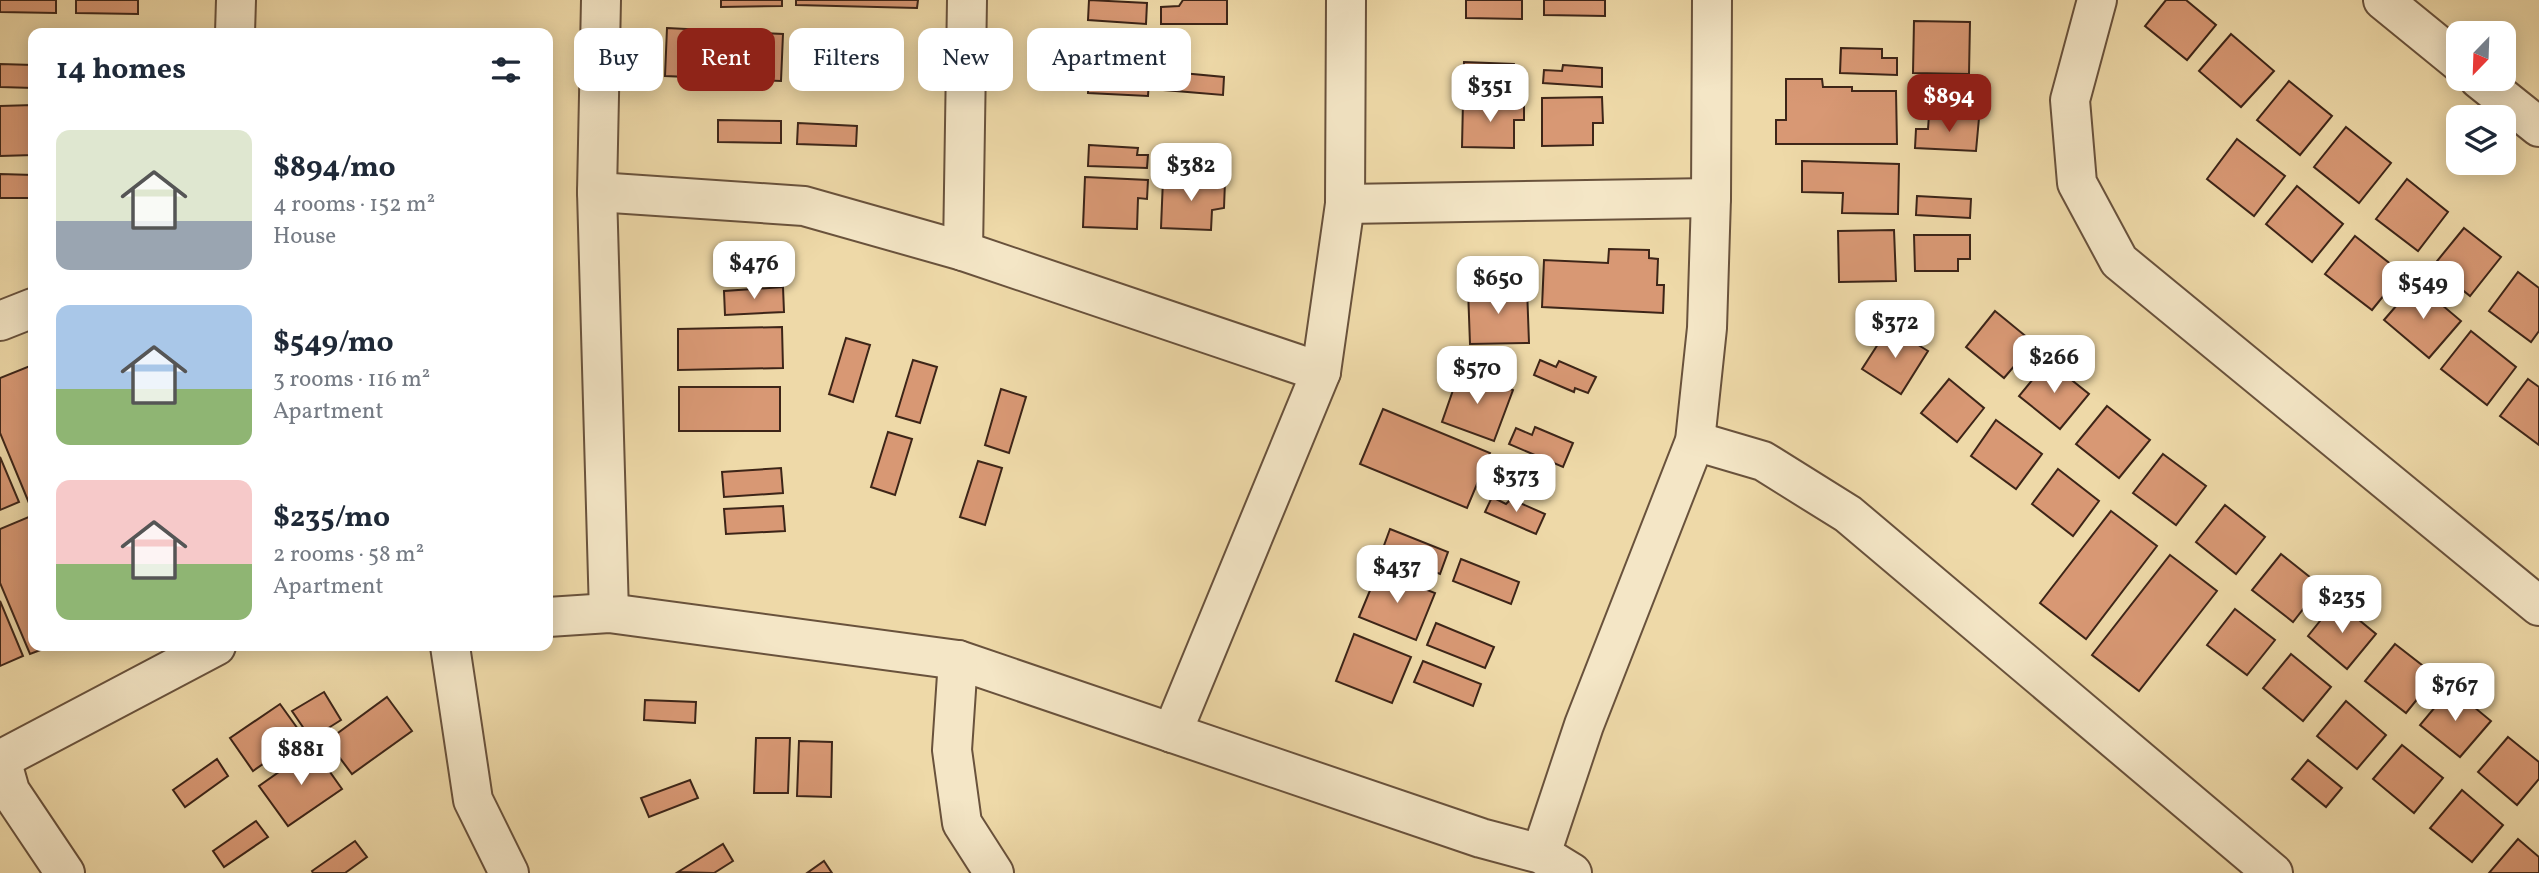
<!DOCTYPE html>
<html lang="en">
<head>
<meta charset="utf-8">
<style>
  :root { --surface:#fff; --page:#f6f6f7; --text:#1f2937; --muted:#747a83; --accent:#8f2418 }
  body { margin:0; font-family:Vollkorn,serif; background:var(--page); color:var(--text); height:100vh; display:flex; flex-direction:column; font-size:26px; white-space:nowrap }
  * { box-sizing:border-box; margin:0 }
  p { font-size:23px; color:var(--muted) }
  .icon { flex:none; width:38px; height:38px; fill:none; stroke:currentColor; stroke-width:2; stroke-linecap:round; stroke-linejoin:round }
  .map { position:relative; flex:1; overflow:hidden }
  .drawer { position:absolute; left:28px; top:28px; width:525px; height:623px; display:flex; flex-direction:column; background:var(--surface); border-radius:14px; box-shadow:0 4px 18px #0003 }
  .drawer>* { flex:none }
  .banner { position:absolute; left:574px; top:28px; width:665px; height:63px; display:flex; gap:14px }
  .needle { width:46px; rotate:203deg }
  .fabs { position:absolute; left:2446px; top:21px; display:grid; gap:14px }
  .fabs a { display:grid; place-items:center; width:70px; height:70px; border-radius:14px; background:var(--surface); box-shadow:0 4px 18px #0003; font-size:35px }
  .price { position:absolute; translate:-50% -60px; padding:0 16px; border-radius:14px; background:#fff; color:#222; font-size:23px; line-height:46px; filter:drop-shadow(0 2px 4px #0008) }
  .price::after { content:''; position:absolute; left:50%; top:42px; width:21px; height:16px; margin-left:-10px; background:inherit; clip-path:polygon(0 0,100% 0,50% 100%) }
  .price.active { background:var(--accent); color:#fff }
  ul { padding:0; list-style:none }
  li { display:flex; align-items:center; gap:21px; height:175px; padding:0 28px }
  li span { display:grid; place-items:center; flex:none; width:196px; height:140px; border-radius:14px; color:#555 }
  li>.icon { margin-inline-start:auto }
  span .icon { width:84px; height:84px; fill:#fffc; stroke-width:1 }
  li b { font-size:30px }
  h2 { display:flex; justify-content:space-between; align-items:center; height:84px; padding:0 28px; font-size:30px }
  .tag { padding:0 24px; border-radius:14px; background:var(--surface); box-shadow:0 4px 18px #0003; font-size:24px; line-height:63px }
  .tag.active { background:var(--accent); color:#fff }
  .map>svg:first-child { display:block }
  .building { fill:#d89874; stroke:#3d2518; stroke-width:2 }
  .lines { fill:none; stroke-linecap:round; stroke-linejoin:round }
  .minor-casing { stroke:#69523c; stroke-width:42 }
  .minor { stroke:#f4e6c6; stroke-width:38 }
</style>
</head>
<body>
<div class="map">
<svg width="2539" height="873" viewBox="0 0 2539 873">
  <rect width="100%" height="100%" fill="#eed9a8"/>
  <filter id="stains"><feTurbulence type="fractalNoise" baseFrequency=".00286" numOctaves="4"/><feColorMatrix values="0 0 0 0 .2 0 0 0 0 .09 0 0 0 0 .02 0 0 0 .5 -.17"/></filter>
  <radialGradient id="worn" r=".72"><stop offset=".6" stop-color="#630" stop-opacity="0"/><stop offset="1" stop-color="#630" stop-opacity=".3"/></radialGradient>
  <g class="building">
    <path d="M0,0H56V13L0,12Z"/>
    <path d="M76,0H138V14L76,13Z"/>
    <path d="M721,0H782V6L721,7Z"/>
    <path d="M796,0H918L917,8L796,5Z"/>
    <path d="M1089,0L1147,3L1146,24L1088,20Z"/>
    <path d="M1183,0H1227V24H1161V7L1179,6Z"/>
    <path d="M1466,0H1522V19L1466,18Z"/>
    <path d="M1544,0H1605V16L1544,15Z"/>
    <path d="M2166,0H2186L2216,25L2187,60L2145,26Z"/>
    <path d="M1914,21L1970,22L1969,74L1913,73Z"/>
    <path d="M667,28L783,34L781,81L665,76Z"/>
    <path d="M2231,34L2274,71L2241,107L2199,71Z"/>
    <path d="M1841,48L1882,49V58H1897V75L1840,73Z"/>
    <path d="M806,54L852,57L851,78L794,73L795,61L808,62Z"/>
    <path d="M1464,62L1514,64L1516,71L1526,72V89L1463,87Z"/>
    <path d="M0,64L33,65V88L0,87Z"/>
    <path d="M1563,65L1602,68V87L1543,83L1544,70L1562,71Z"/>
    <path d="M1089,70L1138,73V79L1149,80L1148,96L1088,93Z"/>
    <path d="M1182,73L1224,77L1223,95L1164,90L1165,78H1180Z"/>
    <path d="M1786,79H1822L1823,87H1852V91H1896L1897,144H1776V120H1786Z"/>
    <path d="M2289,81L2332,116L2300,155L2257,120Z"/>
    <path d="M1602,97L1603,123H1593V145L1542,146V98Z"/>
    <path d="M1463,101L1524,102V120H1514V148L1462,147Z"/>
    <path d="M33,105V155L0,156V106Z"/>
    <path d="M1929,115L1979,118L1976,151L1915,148L1916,129H1928Z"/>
    <path d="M718,120L781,121V143L718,142Z"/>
    <path d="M798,123L857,126L856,146L797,144Z"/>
    <path d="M2346,127L2391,163L2359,203L2314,167Z"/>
    <path d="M2237,139L2285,176L2254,216L2207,179Z"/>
    <path d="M1089,145L1138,148L1137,155H1148L1147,168L1088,166Z"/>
    <path d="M1179,146L1224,149L1222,169L1163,165L1164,152L1179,153Z"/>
    <path d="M1802,161L1899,164L1898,214L1842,213L1843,193L1802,192Z"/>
    <path d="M0,174L33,175V198H0Z"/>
    <path d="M1085,177L1148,180L1147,199L1138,198L1137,229L1083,227Z"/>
    <path d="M1163,179L1225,181L1224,208L1212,210L1211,230L1161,228Z"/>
    <path d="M2407,179L2448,212L2418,251L2376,219Z"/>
    <path d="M2297,186L2343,224L2312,262L2266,224Z"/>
    <path d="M1917,196L1971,199L1970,218L1916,215Z"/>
    <path d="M2464,228L2501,257L2470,296L2433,266Z"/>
    <path d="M1894,230L1896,281L1839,282L1838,231Z"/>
    <path d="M1914,235H1970V259H1958V271H1915Z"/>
    <path d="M2355,236L2402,273L2372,310L2325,274Z"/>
    <path d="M1609,249L1649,250V258L1658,259L1657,285H1664L1663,313L1542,307L1544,260L1608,263Z"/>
    <path d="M2518,272L2539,288V331L2531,342L2489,311Z"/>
    <path d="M2416,283L2461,321L2429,358L2384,320Z"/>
    <path d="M783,287L784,312L725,315L724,291Z"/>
    <path d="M1527,288L1529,343L1470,344L1468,289Z"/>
    <path d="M1995,311L2034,343L2004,378L1966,347Z"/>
    <path d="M782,327L783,368L678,370V329Z"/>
    <path d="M1889,327L1928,351L1901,394L1862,369Z"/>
    <path d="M2471,331L2516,367L2487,405L2441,369Z"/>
    <path d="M846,338L870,345L853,402L829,394Z"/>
    <path d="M913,360L937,367L920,423L896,416Z"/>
    <path d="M1540,360L1556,367L1559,361L1596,377L1588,393L1575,388L1574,392L1534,375Z"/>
    <path d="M2048,361L2089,394L2060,429L2019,396Z"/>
    <path d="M30,366L33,373V502L29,503L0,433V378Z"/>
    <path d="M1460,370L1513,390L1494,441L1442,422Z"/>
    <path d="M1949,379L1984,408L1957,442L1921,413Z"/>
    <path d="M2528,379L2539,387V445L2500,416Z"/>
    <rect x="679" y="387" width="101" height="44"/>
    <path d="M1001,389L1026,397L1009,453L985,445Z"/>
    <path d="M2107,406L2150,440L2119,478L2076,444Z"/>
    <path d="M1383,409L1490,453L1467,508L1360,464Z"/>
    <path d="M1996,420L2042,454L2016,489L1971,456Z"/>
    <path d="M1535,427L1573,443L1563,467L1509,444L1516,428L1532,435Z"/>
    <path d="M888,432L912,439L895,495L871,487Z"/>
    <path d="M2163,454L2206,486L2176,525L2133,493Z"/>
    <path d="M0,457L19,502L0,510Z"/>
    <path d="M978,461L1002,468L985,525L960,517Z"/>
    <path d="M781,468L783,493L724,497L722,472Z"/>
    <path d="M2058,469L2099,501L2073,536L2032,504Z"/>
    <path d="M1492,497L1506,504L1511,499L1545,514L1536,534L1485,512Z"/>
    <path d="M2225,505L2265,537L2236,574L2196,542Z"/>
    <path d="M783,506L785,531L726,534L724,509Z"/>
    <path d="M2111,511L2157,546L2086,639L2040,603Z"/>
    <path d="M31,516L33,522V646H51L30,654L0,583V529Z"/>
    <path d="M1390,529L1448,552L1440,574L1382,551Z"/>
    <path d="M2281,554L2321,586L2293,622L2252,590Z"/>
    <path d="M2170,555L2217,591L2139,691L2092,655Z"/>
    <path d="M1461,559L1519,582L1511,604L1453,581Z"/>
    <path d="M1378,571L1435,593L1416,640L1359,617Z"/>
    <path d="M0,601L23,656L0,666Z"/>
    <path d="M2336,601L2376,634L2347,669L2308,636Z"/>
    <path d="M2235,609L2275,640L2247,675L2207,645Z"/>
    <path d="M1436,623L1494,647L1485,668L1427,645Z"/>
    <path d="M1354,634L1411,657L1392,703L1336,681Z"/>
    <path d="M2395,644L2436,676L2406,713L2365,681Z"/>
    <path d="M2291,654L2331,687L2303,721L2263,688Z"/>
    <path d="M1423,661L1481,684L1473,706L1414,682Z"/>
    <path d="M2451,688L2491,721L2460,757L2420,725Z"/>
    <path d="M324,692L341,720L311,739L292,711Z"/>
    <path d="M387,697L412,731L352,774L327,741Z"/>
    <path d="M645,700L696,702L695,723L644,720Z"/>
    <path d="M2346,701L2386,735L2357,769L2317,736Z"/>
    <path d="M280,704L303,736L253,771L230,738Z"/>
    <path d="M2508,737L2539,762V779L2517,805L2478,772Z"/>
    <path d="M756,738H790L788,793H754Z"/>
    <path d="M799,741L832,742L831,797L797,796Z"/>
    <path d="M2402,745L2443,778L2414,813L2373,779Z"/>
    <path d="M313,748L342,789L288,826L259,786Z"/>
    <path d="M217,759L228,776L185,807L173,790Z"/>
    <path d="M2308,760L2342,788L2326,807L2292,779Z"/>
    <path d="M690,780L698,798L649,817L641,798Z"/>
    <path d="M2462,790L2503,825L2472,862L2430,828Z"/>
    <path d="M256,821L268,837L224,867L213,851Z"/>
    <path d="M2518,839L2539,857V873H2489Z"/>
    <path d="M355,841L367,857L345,873H313L312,871Z"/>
    <path d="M723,844L733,861L714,873L678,872Z"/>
    <path d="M824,861L832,873H807Z"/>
  </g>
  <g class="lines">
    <g class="minor-casing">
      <g id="minor">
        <path d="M601,0L597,192L609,613"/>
        <path d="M2097,0L2070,100L2077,183L2119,261L2539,606"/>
        <path d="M2383,0L2459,62"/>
        <path d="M235,33L236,0"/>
        <path d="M2479,79L2539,127"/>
        <path d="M597,192L804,206L963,251L1321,372"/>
        <path d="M1345,204L1711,198"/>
        <path d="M963,251L967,0"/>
        <path d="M0,321L33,308"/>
        <path d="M1695,441L1763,461L1848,514L2273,873"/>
        <path d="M548,617L609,613L958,660L1481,838L1541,854L1572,873"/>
        <path d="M450,646L473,800L509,873"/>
        <path d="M958,660L952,750L962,823L994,873"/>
        <path d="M1172,733L1321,372L1345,204L1346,0"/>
        <path d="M1,759L10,791L65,873"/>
        <path d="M0,760L216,646"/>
        <path d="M1541,854L1584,725L1695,441L1707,328L1711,198L1712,0"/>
      </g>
    </g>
    <use href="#minor" class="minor"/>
  </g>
  <rect width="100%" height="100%" filter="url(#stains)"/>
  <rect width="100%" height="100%" fill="url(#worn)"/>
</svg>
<div class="fabs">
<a><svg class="needle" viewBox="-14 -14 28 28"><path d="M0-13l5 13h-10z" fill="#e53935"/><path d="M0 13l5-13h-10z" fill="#747a83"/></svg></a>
<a><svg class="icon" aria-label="layers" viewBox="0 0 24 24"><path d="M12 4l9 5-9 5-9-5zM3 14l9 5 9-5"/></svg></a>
</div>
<b class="price" style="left:1490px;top:124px">$351</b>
<b class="price active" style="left:1949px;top:134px">$894</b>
<b class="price" style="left:1191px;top:203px">$382</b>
<b class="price" style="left:754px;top:301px">$476</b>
<b class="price" style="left:1498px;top:316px">$650</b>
<b class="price" style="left:2423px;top:321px">$549</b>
<b class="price" style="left:1895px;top:360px">$372</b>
<b class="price" style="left:2054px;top:395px">$266</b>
<b class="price" style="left:1477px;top:406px">$570</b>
<b class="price" style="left:1516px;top:514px">$373</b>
<b class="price" style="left:1397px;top:605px">$437</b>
<b class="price" style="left:2342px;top:635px">$235</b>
<b class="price" style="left:2455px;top:723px">$767</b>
<b class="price" style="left:301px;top:787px">$881</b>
<div class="banner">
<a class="tag">Buy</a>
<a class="tag active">Rent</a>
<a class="tag">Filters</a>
<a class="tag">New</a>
<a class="tag">Apartment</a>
</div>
<section class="drawer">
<h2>14 homes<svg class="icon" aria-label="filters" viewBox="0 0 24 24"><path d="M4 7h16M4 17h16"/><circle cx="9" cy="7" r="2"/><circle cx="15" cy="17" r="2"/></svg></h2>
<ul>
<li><span style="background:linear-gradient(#dfe7d0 65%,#9aa5b1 0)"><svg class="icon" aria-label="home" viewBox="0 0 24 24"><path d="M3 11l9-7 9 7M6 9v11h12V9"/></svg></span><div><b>$894/mo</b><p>4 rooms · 152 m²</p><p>House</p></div></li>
<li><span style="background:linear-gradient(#a9c7e8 60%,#8fb573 0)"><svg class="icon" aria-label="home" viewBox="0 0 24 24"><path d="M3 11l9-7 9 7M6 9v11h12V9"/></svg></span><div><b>$549/mo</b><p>3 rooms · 116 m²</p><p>Apartment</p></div></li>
<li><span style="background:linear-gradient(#f6c9c9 60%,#8fb573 0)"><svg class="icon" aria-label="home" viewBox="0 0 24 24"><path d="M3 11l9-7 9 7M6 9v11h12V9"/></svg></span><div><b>$235/mo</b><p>2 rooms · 58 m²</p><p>Apartment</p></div></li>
</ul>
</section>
</div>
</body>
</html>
